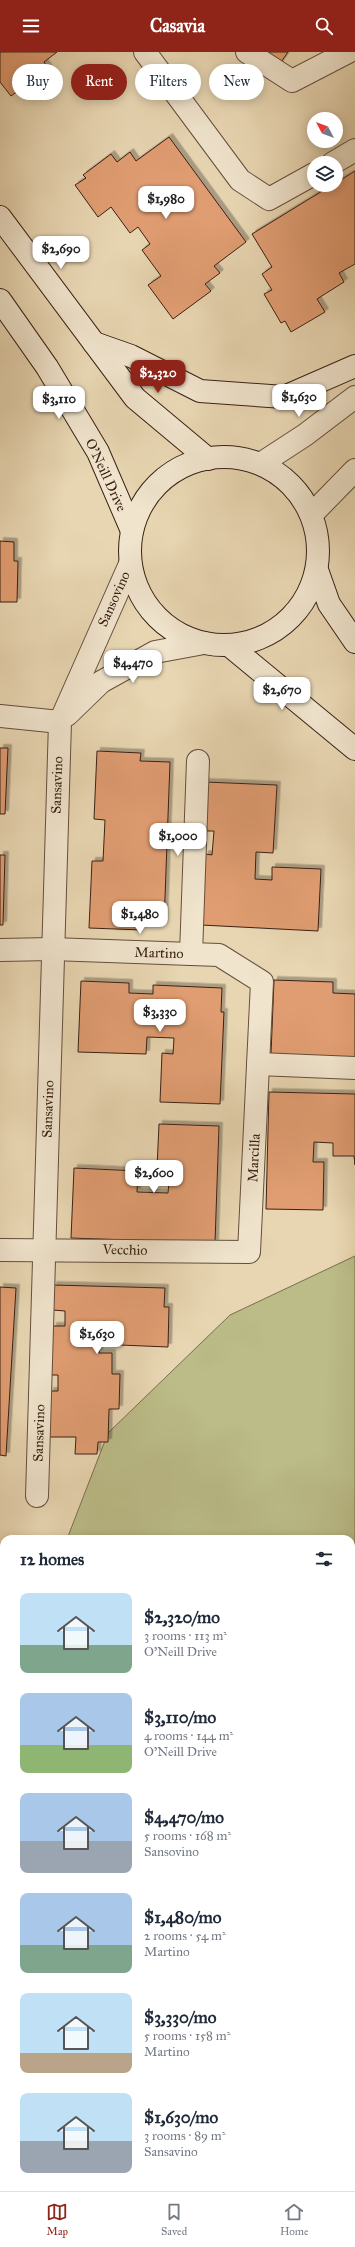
<!DOCTYPE html>
<html lang="en">
<head>
<meta charset="utf-8">
<style>
  :root { --surface:#fff; --page:#f2f2f3; --text:#1f2937; --muted:#747a83; --line:#e0e1e3; --accent:#8f2418 }
  body { margin:0; font-family:"IM FELL Great Primer",serif; background:var(--page); color:var(--text); height:100vh; display:flex; flex-direction:column; font-size:15px; white-space:nowrap }
  * { box-sizing:border-box; margin:0 }
  p { font-size:13px; color:var(--muted) }
  .icon { flex:none; width:22px; height:22px; fill:none; stroke:currentColor; stroke-width:2; stroke-linecap:round; stroke-linejoin:round }
  .map { position:relative; flex:1; overflow:hidden }
  .sheet { position:absolute; left:0px; top:1483px; width:355px; height:656px; display:flex; flex-direction:column; background:var(--surface); border-radius:12px 12px 0 0; box-shadow:0 2px 10px #0003 }
  .sheet>* { flex:none }
  .hud { position:absolute; left:12px; top:12px; width:331px; height:36px; display:flex; gap:8px }
  .needle { width:26px; rotate:311deg }
  .fabs { position:absolute; left:307px; top:60px; display:grid; gap:8px }
  .fabs a { display:grid; place-items:center; width:36px; height:36px; border-radius:50%; background:var(--surface); box-shadow:0 2px 10px #0003; font-size:20px }
  .price { position:absolute; translate:-50% -34px; padding:0 9px; border-radius:8px; background:#fff; color:#222; font-size:13px; line-height:26px; filter:drop-shadow(0 1px 2px #0008) }
  .price::after { content:''; position:absolute; left:50%; top:24px; width:12px; height:9px; margin-left:-6px; background:inherit; clip-path:polygon(0 0,100% 0,50% 100%) }
  .price.active { background:var(--accent); color:#fff }
  ul { padding:0; list-style:none }
  li { display:flex; align-items:center; gap:12px; height:100px; padding:0 20px }
  li span { display:grid; place-items:center; flex:none; width:112px; height:80px; border-radius:8px; color:#555 }
  li>.icon { margin-inline-start:auto }
  span .icon { width:48px; height:48px; fill:#fffc; stroke-width:1 }
  li b { font-size:17px }
  h2 { display:flex; justify-content:space-between; align-items:center; height:48px; padding:0 20px; font-size:17px }
  .pill { padding:0 14px; border-radius:18px; background:var(--surface); box-shadow:0 2px 10px #0003; font-size:14px; line-height:36px }
  .pill.active { background:var(--accent); color:#fff }
  header { display:flex; justify-content:space-between; align-items:center; height:52px; padding:0 20px; background:var(--accent); color:#fff; font-size:18px; font-weight:800 }
  .dock { display:flex; justify-content:space-around; align-items:center; height:56px; border-top:1px solid var(--line); background:var(--surface); font-size:11px; color:var(--muted) }
  .dock a { display:grid; justify-items:center; gap:2px }
  .dock .active { color:var(--accent) }
  .map>svg:first-child { display:block }
  .green { fill:#bbbc88; stroke:#7a6e4e }
  .building { fill:#e19d72; stroke:#392014; filter:url(#shadow) }
  .lines { fill:none; stroke-linecap:round; stroke-linejoin:round }
  .minor-casing { stroke:#654e3c; stroke-width:24 }
  .tertiary-casing { stroke:#654e3c; stroke-width:24 }
  .secondary-casing { stroke:#392014; stroke-width:24 }
  .path { stroke:#392014; stroke-width:2.5; stroke-dasharray:3 2; stroke-linecap:butt }
  .minor { stroke:#f0e4cd; stroke-width:22 }
  .tertiary { stroke:#f0e4cd; stroke-width:22 }
  .secondary { stroke:#f0e4cd; stroke-width:22 }
  .labels { text-anchor:middle; dominant-baseline:central; stroke-width:3; stroke-linejoin:round; paint-order:stroke }
  .street-label { font-size:14px; fill:#392014; stroke:#f0e4cd }
</style>
</head>
<body>
<header><svg class="icon" aria-label="menu" viewBox="0 0 24 24"><path d="M4 6h16M4 12h16M4 18h16"/></svg>Casavia<svg class="icon" aria-label="search" viewBox="0 0 24 24"><circle cx="10" cy="10" r="6"/><path d="M15 15l6 6"/></svg></header>
<div class="map">
<svg width="355" height="2139" viewBox="0 0 355 2139">
  <defs>
    <filter id="shadow"><feDropShadow dx="3.5" dy="-3.5" stdDeviation="0" flood-color="#0004"/></filter>
  </defs>
  <rect width="100%" height="100%" fill="#e8d6b2"/>
  <filter id="stains"><feTurbulence type="fractalNoise" baseFrequency=".005" numOctaves="4"/><feColorMatrix values="0 0 0 0 .2 0 0 0 0 .09 0 0 0 0 .02 0 0 0 .5 -.17"/></filter>
  <radialGradient id="worn" r=".72"><stop offset=".6" stop-color="#630" stop-opacity="0"/><stop offset="1" stop-color="#630" stop-opacity=".3"/></radialGradient>
  <path class="green" d="M355,1204V2139H0V1497L4,1498V2135H351V1487H67L108,1381L230,1263Z"/>
  <g class="building">
    <path d="M0,0H57L44,10L49,17L11,44L0,30Z"/>
    <path d="M261,0H288L279,13Z"/>
    <path d="M169,85L246,190L214,214L220,221L205,232L211,239L173,267L148,233L161,224L142,198L150,192L138,175L130,181L111,155L98,165L75,133L86,126L83,123L111,102L117,110L130,100L136,109Z"/>
    <path d="M355,119V212L339,221L344,230L317,247L325,260L291,280L285,269L281,271L264,242L272,238L262,222L272,215L252,182L332,133H336V131Z"/>
    <path d="M0,489L14,490V509H18L17,550H0Z"/>
    <path d="M0,696H8L5,762H0Z"/>
    <path d="M97,699L141,701L140,709L170,710L164,873L142,872V878L89,876L92,809H103L105,768L94,767Z"/>
    <path d="M205,730L277,733L273,801L256,800L255,827L272,828V815L321,817L318,879L201,873L205,802L212,803L214,779H203Z"/>
    <path d="M0,803H5L3,873H0Z"/>
    <path d="M274,928L333,930V941L355,942V1005L271,1002Z"/>
    <path d="M81,929L129,931V941L153,942V933L222,936L221,960H224L220,1052L160,1050L162,1001L173,1002L174,986L147,985L146,1002L78,1000Z"/>
    <path d="M269,1040L355,1042V1113L354,1104H333V1091L314,1090L313,1110H324L323,1158L266,1157Z"/>
    <path d="M159,1072L219,1074L215,1191L71,1186L74,1116L138,1119L137,1140L168,1141L170,1117L157,1116Z"/>
    <path d="M53,1233L165,1236L164,1255H169L168,1295L120,1293V1281H100L99,1301H112V1322H120L119,1357H109L108,1390H98L97,1402H75L76,1385H49L50,1339H58V1323H51L53,1274H65V1259L53,1258Z"/>
    <path d="M0,1235L16,1236L6,1404L0,1403Z"/>
  </g>
  <g class="lines">
    <g class="minor-casing">
      <g id="minor">
        <path d="M145,0L240,128L269,147L314,122"/>
        <path d="M247,0L292,29L348,0"/>
        <path d="M333,111L355,98"/>
        <path d="M67,663L101,630L155,600L204,591"/>
        <path d="M0,664L60,670"/>
        <path d="M0,898L52,897L219,903L262,930L249,1200L0,1198"/>
        <path d="M191,902L198,709"/>
        <path d="M258,1012L355,1016"/>
        <path d="M37,1444L60,670L130,512"/>
      </g>
    </g>
    <g class="tertiary-casing">
      <g id="tertiary">
        <path d="M262,411L305,383L355,345"/>
        <path d="M313,461L355,418"/>
      </g>
    </g>
    <g class="secondary-casing">
      <g id="secondary">
        <path d="M0,165L135,346L208,407"/>
        <path d="M0,248L47,315L98,400L132,479"/>
        <path d="M94,291L131,304L200,339L284,345L355,314"/>
        <circle cx="224" cy="499" r="94"/>
        <path d="M317,518L329,552L355,590"/>
        <path d="M230,594L355,697"/>
      </g>
    </g>
    <g class="path">
      <path d="M0,1572L4,1574"/>
      <path d="M351,1683L355,1684"/>
    </g>
    <use href="#minor" class="minor"/>
    <use href="#tertiary" class="tertiary"/>
    <use href="#secondary" class="secondary"/>
  </g>
  <g class="labels">
    <g class="street-label">
      <text transform="translate(106 423) rotate(65)">O'Neill Drive</text>
      <text transform="translate(114 547) rotate(-66)">Sansovino</text>
      <text transform="translate(57 733) rotate(-88)">Sansavino</text>
      <text transform="translate(159 901) rotate(2)">Martino</text>
      <text transform="translate(48 1057) rotate(-88)">Sansavino</text>
      <text transform="translate(254 1106) rotate(-87)">Marcilla</text>
      <text transform="translate(125 1198) rotate(1)">Vecchio</text>
      <text transform="translate(39 1381) rotate(-88)">Sansavino</text>
    </g>
  </g>
  <rect width="100%" height="100%" filter="url(#stains)"/>
  <rect width="100%" height="100%" fill="url(#worn)"/>
</svg>
<div class="fabs">
<a><svg class="needle" viewBox="-14 -14 28 28"><path d="M0-13l5 13h-10z" fill="#e53935"/><path d="M0 13l5-13h-10z" fill="#747a83"/></svg></a>
<a><svg class="icon" aria-label="layers" viewBox="0 0 24 24"><path d="M12 4l9 5-9 5-9-5zM3 14l9 5 9-5"/></svg></a>
</div>
<b class="price" style="left:166px;top:168px">$1,980</b>
<b class="price" style="left:61px;top:218px">$2,690</b>
<b class="price active" style="left:158px;top:342px">$2,320</b>
<b class="price" style="left:299px;top:366px">$1,630</b>
<b class="price" style="left:59px;top:368px">$3,110</b>
<b class="price" style="left:133px;top:632px">$4,470</b>
<b class="price" style="left:282px;top:659px">$2,670</b>
<b class="price" style="left:178px;top:805px">$1,000</b>
<b class="price" style="left:140px;top:883px">$1,480</b>
<b class="price" style="left:160px;top:981px">$3,330</b>
<b class="price" style="left:154px;top:1142px">$2,600</b>
<b class="price" style="left:97px;top:1303px">$1,630</b>
<div class="hud">
<a class="pill">Buy</a>
<a class="pill active">Rent</a>
<a class="pill">Filters</a>
<a class="pill">New</a>
</div>
<section class="sheet">
<h2>12 homes<svg class="icon" aria-label="filters" viewBox="0 0 24 24"><path d="M4 7h16M4 17h16"/><circle cx="9" cy="7" r="2"/><circle cx="15" cy="17" r="2"/></svg></h2>
<ul>
<li><span style="background:linear-gradient(#bfe0f5 65%,#7fa58c 0)"><svg class="icon" aria-label="home" viewBox="0 0 24 24"><path d="M3 11l9-7 9 7M6 9v11h12V9"/></svg></span><div><b>$2,320/mo</b><p>3 rooms · 113 m²</p><p>O'Neill Drive</p></div></li>
<li><span style="background:linear-gradient(#a9c7e8 65%,#8fb573 0)"><svg class="icon" aria-label="home" viewBox="0 0 24 24"><path d="M3 11l9-7 9 7M6 9v11h12V9"/></svg></span><div><b>$3,110/mo</b><p>4 rooms · 144 m²</p><p>O'Neill Drive</p></div></li>
<li><span style="background:linear-gradient(#a9c7e8 60%,#9aa5b1 0)"><svg class="icon" aria-label="home" viewBox="0 0 24 24"><path d="M3 11l9-7 9 7M6 9v11h12V9"/></svg></span><div><b>$4,470/mo</b><p>5 rooms · 168 m²</p><p>Sansovino</p></div></li>
<li><span style="background:linear-gradient(#a9c7e8 65%,#7fa58c 0)"><svg class="icon" aria-label="home" viewBox="0 0 24 24"><path d="M3 11l9-7 9 7M6 9v11h12V9"/></svg></span><div><b>$1,480/mo</b><p>2 rooms · 54 m²</p><p>Martino</p></div></li>
<li><span style="background:linear-gradient(#bfe0f5 75%,#b9a48a 0)"><svg class="icon" aria-label="home" viewBox="0 0 24 24"><path d="M3 11l9-7 9 7M6 9v11h12V9"/></svg></span><div><b>$3,330/mo</b><p>5 rooms · 158 m²</p><p>Martino</p></div></li>
<li><span style="background:linear-gradient(#bfe0f5 60%,#9aa5b1 0)"><svg class="icon" aria-label="home" viewBox="0 0 24 24"><path d="M3 11l9-7 9 7M6 9v11h12V9"/></svg></span><div><b>$1,630/mo</b><p>3 rooms · 89 m²</p><p>Sansavino</p></div></li>
</ul>
</section>
</div>
<nav class="dock">
<a class="active"><svg class="icon" aria-label="map" viewBox="0 0 24 24"><path d="M3 6l6-2 6 2 6-2v14l-6 2-6-2-6 2zM9 4v14M15 6v14"/></svg>Map</a>
<a><svg class="icon" aria-label="saved" viewBox="0 0 24 24"><path d="M7 4h10v16l-5-4-5 4z"/></svg>Saved</a>
<a><svg class="icon" aria-label="home" viewBox="0 0 24 24"><path d="M3 11l9-7 9 7M6 9v11h12V9"/></svg>Home</a>
</nav>
</body>
</html>
